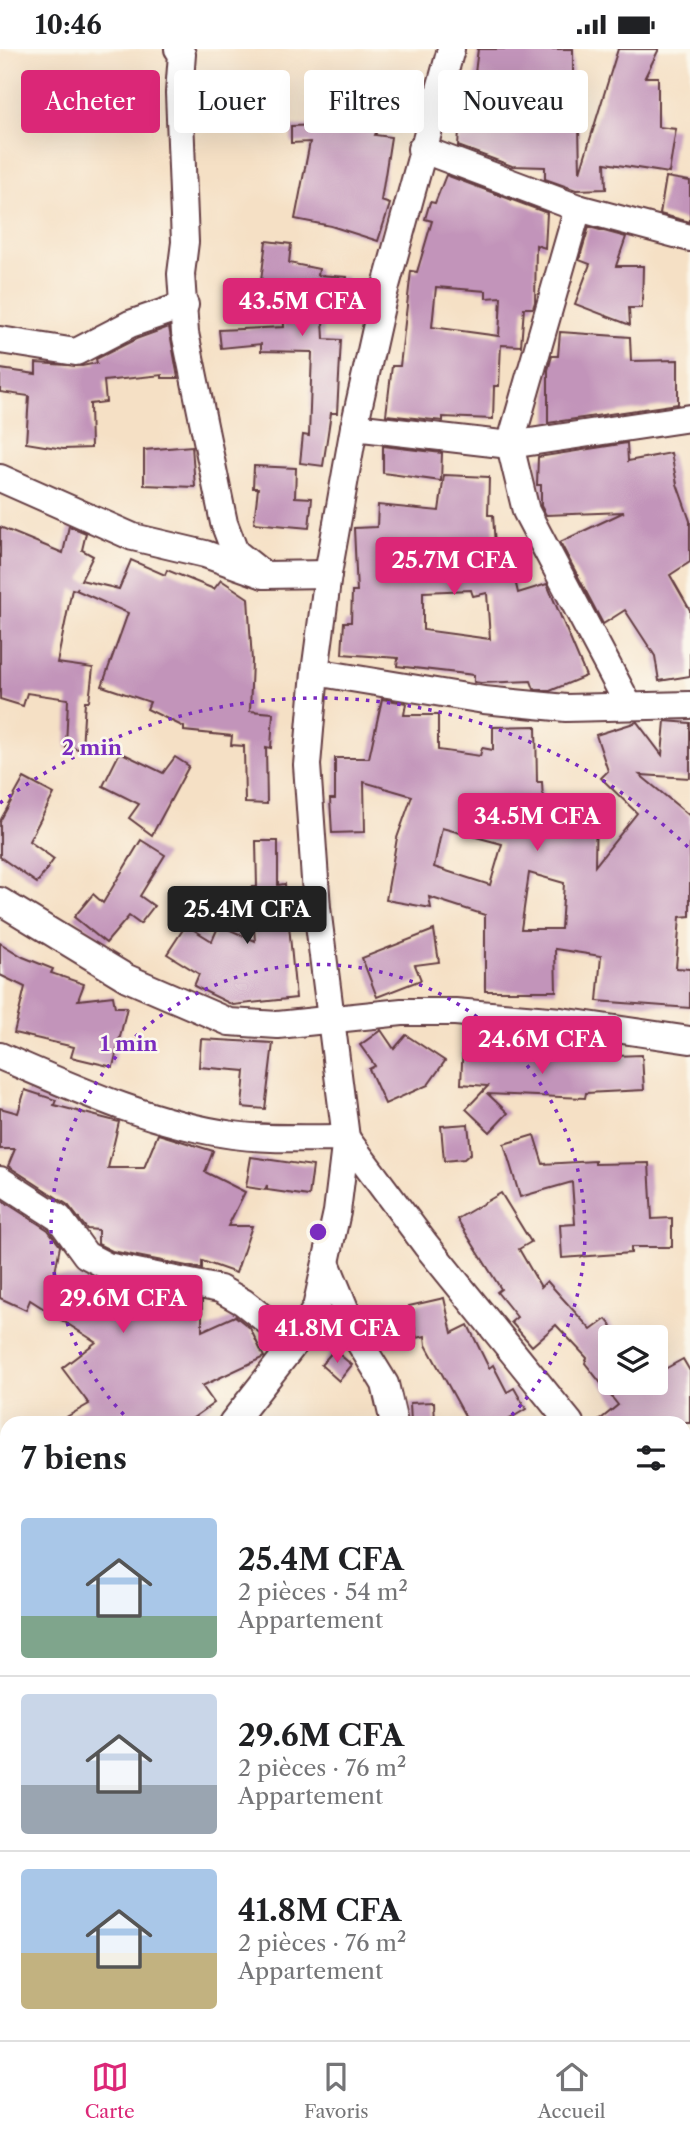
<!DOCTYPE html>
<html lang="fr">
<head>
<meta charset="utf-8">
<style>
  :root { --surface:#fff; --page:#f6f6f6; --text:#202124; --muted:#757577; --line:#e0e0e0; --accent:#db2777 }
  body { margin:0; font-family:"Libre Caslon Text",serif; background:var(--page); color:var(--text); height:100vh; display:flex; flex-direction:column; font-size:26px; white-space:nowrap }
  * { box-sizing:border-box; margin:0 }
  p { font-size:23px; color:var(--muted) }
  .icon { flex:none; width:38px; height:38px; fill:none; stroke:currentColor; stroke-width:2; stroke-linecap:round; stroke-linejoin:round }
  .map { position:relative; flex:1; overflow:hidden }
  .drawer { position:absolute; left:0px; top:1367px; width:691px; height:625px; display:flex; flex-direction:column; background:var(--surface); border-radius:21px 21px 0 0; box-shadow:0 7px 28px #0002 }
  .drawer>* { flex:none }
  .guide { position:absolute; left:21px; top:21px; width:649px; height:63px; display:flex; gap:14px }
  .tools { position:absolute; left:598px; top:1276px; display:grid; gap:14px }
  .tools a { display:grid; place-items:center; width:70px; height:70px; border-radius:7px; background:var(--surface); box-shadow:0 7px 28px #0002; font-size:35px }
  .price { position:absolute; translate:-50% -60px; padding:0 16px; border-radius:7px; background:var(--accent); color:#fff; font-size:23px; line-height:46px; filter:drop-shadow(0 2px 4px #0008) }
  .price::after { content:''; position:absolute; left:50%; top:42px; width:21px; height:16px; margin-left:-10px; background:inherit; clip-path:polygon(0 0,100% 0,50% 100%) }
  .price.on { background:#222; color:#fff }
  ul { padding:0; list-style:none }
  li { display:flex; align-items:center; gap:21px; height:175px; padding:0 21px }
  li+li { border-top:2px solid var(--line) }
  li span { display:grid; place-items:center; flex:none; width:196px; height:140px; border-radius:7px; color:#555 }
  li>.icon { margin-inline-start:auto }
  span .icon { width:84px; height:84px; fill:#fffc; stroke-width:1 }
  li b { font-size:30px }
  h2 { display:flex; justify-content:space-between; align-items:center; height:84px; padding:0 21px; font-size:30px }
  .pill { padding:0 24px; border-radius:7px; background:var(--surface); box-shadow:0 7px 28px #0002; font-size:24px; line-height:63px }
  .pill.on { background:var(--accent); color:#fff }
  .status { display:flex; justify-content:space-between; align-items:center; height:49px; padding:0 35px; background:var(--surface); direction:ltr }
  .status svg { height:19px; fill:currentColor }
  .tabs { display:flex; justify-content:space-around; align-items:center; height:98px; border-top:2px solid var(--line); background:var(--surface); font-size:19px; color:var(--muted) }
  .tabs a { display:grid; justify-items:center; gap:4px }
  .tabs .on { color:var(--accent) }
  .map>svg:first-child { display:block }
  .building { fill:#c294ba; fill-rule:evenodd }
  .lines { fill:none; stroke-linecap:round; stroke-linejoin:round }
  .minor-casing { stroke:#643c42; stroke-width:30 }
  .trunk-casing { stroke:#643c42; stroke-width:42 }
  .minor { stroke:#fff; stroke-width:26 }
  .trunk { stroke:#fff; stroke-width:38 }
  .ring { fill:none; stroke:#7b2cbf; stroke-width:3.5; stroke-dasharray:3.5 7 }
  .centre { fill:#7b2cbf; stroke:#fbf7ec; stroke-width:3.5 }
  .ring-label { font-size:21px; text-anchor:middle; font-weight:bold; fill:#7b2cbf; stroke:#fbf7ec; stroke-width:5; stroke-linejoin:round; paint-order:stroke }
</style>
</head>
<body>
<div class="status"><b>10:46</b><svg viewBox="0 0 49 12"><path d="M0 12V9h3v3zM5 12V6h3v6zM10 12V3h3v9zM15 12V0h3v12zM26 1h20v11H26zM47 4h2v5h-2z"/></svg></div>
<div class="map">
<svg width="690" height="1991" viewBox="0 0 690 1991">
  <rect width="100%" height="100%" fill="#fbf7ec"/>
  <filter id="ink" filterUnits="userSpaceOnUse"><feTurbulence type="fractalNoise" baseFrequency=".0143" numOctaves="2"/><feDisplacementMap in="SourceGraphic" scale="14" xChannelSelector="R" yChannelSelector="G"/><feConvolveMatrix kernelMatrix="1 2 1 2 8 2 1 2 1" color-interpolation-filters="sRGB"/></filter>
  <filter id="wash" filterUnits="userSpaceOnUse"><feTurbulence type="fractalNoise" baseFrequency=".00686" numOctaves="4" result="noise"/><feDisplacementMap in="SourceGraphic" scale="28" xChannelSelector="R" yChannelSelector="G"/><feGaussianBlur stdDeviation="1.57" result="paint"/><feColorMatrix in="noise" values="0 0 0 0 0 0 0 0 0 0 0 0 0 0 0 0 0 1.4 0 .05"/><feComposite in="paint" operator="in"/></filter>
  <g filter="url(#wash)">
    <rect width="100%" height="100%" fill="#f5e0c5"/>
    <g id="blocks">
      <g class="building">
        <path d="M478,0H573V32L578,31L580,123L618,0H659L645,28H658V78L676,80L669,124L605,114L606,140L576,141L545,130V118L512,117L458,97L460,66L465,67V32H474Z"/>
        <path d="M363,27L395,41L375,86L391,88L381,152L390,155L378,192L331,177L295,170L310,93L291,94V77L325,76L326,71L343,74Z"/>
        <path d="M236,40L254,42L250,81L231,79Z"/>
        <path d="M446,126L547,164L545,199L536,196L535,253L533,259H524L521,297L501,296L499,337H494L493,370L443,368V372L386,366L392,317H400L411,222L417,223L432,172L425,170L430,153L435,154ZM436,238L486,242V249L501,248L499,287L432,278Z"/>
        <path d="M666,128L690,132V173L660,165Z"/>
        <path d="M589,178L626,188L616,217H643L642,259H629L630,276L575,255L590,215L579,211Z"/>
        <path d="M266,192L291,195L289,214L319,220L318,226L347,228L345,252L322,250L324,290L341,291L337,364H331L323,417L300,414L303,386L309,387L312,303L261,302V295L221,299L219,281L284,278L282,235L261,232Z"/>
        <path d="M169,278L178,329H162V326L104,332L106,353L90,355L91,399L63,400L26,394L29,347L0,343V320L36,325V314L82,317L97,314L96,310L136,290Z"/>
        <path d="M560,283L630,288L631,312L678,311V355L548,374V321L552,307H558Z"/>
        <path d="M627,394L628,412L671,404L677,435L690,472V513L670,526L690,561V627L659,632L655,607L625,561L603,575L560,493L624,463L546,466L541,457V436H537L538,408Z"/>
        <path d="M192,397L195,438L144,436V401Z"/>
        <path d="M383,397L442,404L441,432L383,424Z"/>
        <path d="M254,417L296,419L295,448L312,449L309,479L254,474L258,439H253Z"/>
        <path d="M444,426L489,428L488,466H493L496,512L510,509L518,544L547,535L586,627L550,642L534,640L531,632L481,634L474,633V626L397,617L398,609L342,605L344,573H351L352,543H357L354,479L377,478L378,456L439,462ZM471,541L473,547L487,544L490,590L423,581V543Z"/>
        <path d="M69,477L86,484L82,501L93,507L81,531L119,540L131,511L165,526L167,521L214,540L221,531L248,549L252,612L250,662L273,664L271,699L266,698L267,755L245,754L244,697L231,696L232,687L184,682V678L147,660L150,653L102,637L128,564L76,541L78,538L76,541L72,540L57,614L93,619L89,652H85L82,700L66,699L68,650L27,644L23,657L0,650V478L63,504Z"/>
        <path d="M382,650L406,654L404,666H438V701L480,707L482,699L493,701V678L536,677L537,733H542L543,753H596L595,817L637,764L601,729L608,722L596,686L637,673L662,706L665,672L690,674V729L640,726L690,767V867L680,868L676,919L690,920V959L597,952L601,907L555,900L556,942H485V866L429,848L431,859L386,851L397,789L412,747L364,733L365,783L332,784L330,750H335V709H369ZM442,779L502,795L490,836L434,818ZM529,824L564,834L561,880H521Z"/>
        <path d="M120,703L163,724L175,708L189,717L152,786L129,769L139,755L103,737Z"/>
        <path d="M24,729L54,745L29,792L54,810L37,834L0,808V772Z"/>
        <path d="M141,791L165,806L140,847L154,857L140,875L129,867L106,894L74,868L93,845L103,854Z"/>
        <path d="M256,792H278V836L285,835L296,949L233,956L194,937L199,925L167,905L186,876L212,892L219,876L255,892L251,838H257Z"/>
        <path d="M434,881L439,913L415,916L421,931L377,948L362,909Z"/>
        <path d="M0,894L23,908L53,920L51,924L84,935L78,951L113,947L115,958H127L113,1018L71,1008L74,998L14,984L25,938L0,926Z"/>
        <path d="M381,981L394,1000L406,986L445,1012L428,1036L385,1055L369,1020L375,1017L360,996Z"/>
        <path d="M201,990L273,994L265,1060L242,1058L245,1022L199,1018Z"/>
        <path d="M463,994L513,996V1001L587,1003V1008L642,1006L644,1041L586,1044L585,1049L488,1045L508,1064L490,1083L466,1060L488,1037L461,1035Z"/>
        <path d="M25,1041L56,1051L54,1056L119,1073L108,1119H144L158,1085L213,1102L205,1123L245,1143L228,1177H252L236,1224L202,1212V1220L112,1202L98,1195V1181L87,1180L68,1156L8,1117L15,1100H0V1059L18,1064Z"/>
        <path d="M468,1075L471,1104L464,1110L444,1112L441,1077Z"/>
        <path d="M534,1086L543,1115L595,1112V1115L649,1114L652,1170L672,1169V1198H631V1204L562,1209L560,1176L575,1175L572,1133L520,1148L504,1095Z"/>
        <path d="M251,1108L313,1117L309,1147L267,1141V1136L265,1141L246,1138Z"/>
        <path d="M501,1144L531,1193L519,1200L541,1238L547,1232L591,1281L606,1270L620,1287L611,1288V1334H656V1325L683,1310L690,1322V1374H596L618,1356L585,1314L587,1309L556,1276L532,1297L511,1273L517,1268L497,1243L501,1240L457,1170Z"/>
        <path d="M0,1150L48,1181L60,1197L54,1228L92,1227L104,1232L202,1252V1282L235,1267L250,1279L264,1308L202,1337L214,1354L186,1374H56L89,1355L62,1319L96,1293L30,1251L26,1261L0,1249Z"/>
        <path d="M444,1249L452,1284L468,1276L489,1319L493,1316L507,1343L514,1339L526,1360L503,1374H469L426,1296L425,1287L417,1289L409,1257Z"/>
        <path d="M370,1272H387V1290H376Z"/>
        <path d="M334,1301L352,1316L339,1332L321,1316Z"/>
        <path d="M434,1353L435,1374H411L410,1354Z"/>
      </g>
    </g>
  </g>
  <g filter="url(#ink)">
    <use href="#blocks" fill-opacity="0" stroke="#643c42" stroke-width="2"/>
    <g class="lines">
      <g class="minor-casing">
        <g id="minor">
          <path d="M178,0L182,5L179,44L185,193L181,225L185,284L224,474L235,503L264,526"/>
          <path d="M421,100L578,159L690,189"/>
          <path d="M578,159L510,396L526,462L628,655"/>
          <path d="M0,291L76,303L130,275L185,256"/>
          <path d="M354,378L510,396L690,369"/>
          <path d="M0,429L133,488L205,505L264,526L328,525"/>
          <path d="M315,623L484,651L566,659L690,656"/>
          <path d="M0,852L127,929L229,973L278,976L402,963H455L561,972L690,991"/>
          <path d="M0,1007C74,1039 152,1075 233,1086C270,1091 308,1089 346,1089L426,1196L570,1374"/>
          <path d="M0,1131L59,1169L86,1206L107,1217L220,1240L243,1253L295,1294"/>
          <path d="M327,1216L358,1291L385,1335L394,1374"/>
          <path d="M232,1374L295,1294L316,1259L337,1163L346,1089L317,859L307,716L315,623L328,525L354,378L384,244L451,0"/>
          <path d="M684,1511L690,1518"/>
          <path d="M0,1611L7,1608"/>
          <path d="M684,1707L690,1706"/>
          <path d="M240,1984L241,1991"/>
        </g>
      </g>
      <g class="trunk-casing">
        <g id="trunk">
          <path d="M0,1447L7,1458"/>
          <path d="M199,1984L201,1991"/>
        </g>
      </g>
      <use href="#minor" class="minor"/>
      <use href="#trunk" class="trunk"/>
    </g>
  </g>
  <g class="ring">
    <path d="M131 1373A267 267 0 1 1 505 1373"/>
    <path d="M0 754A534 534 0 0 1 689 799"/>
  </g>
  <circle cx="318" cy="1183" r="10" class="centre"/>
  <g class="ring-label">
    <text x="92" y="706">2 min</text>
    <text x="129" y="1002">1 min</text>
  </g>
</svg>
<div class="tools">
<a><svg class="icon" aria-label="layers" viewBox="0 0 24 24"><path d="M12 4l9 5-9 5-9-5zM3 14l9 5 9-5"/></svg></a>
</div>
<b class="price" style="left:302px;top:289px">43.5M CFA</b>
<b class="price" style="left:454px;top:548px">25.7M CFA</b>
<b class="price" style="left:537px;top:804px">34.5M CFA</b>
<b class="price on" style="left:247px;top:897px">25.4M CFA</b>
<b class="price" style="left:542px;top:1027px">24.6M CFA</b>
<b class="price" style="left:123px;top:1286px">29.6M CFA</b>
<b class="price" style="left:337px;top:1316px">41.8M CFA</b>
<div class="guide">
<a class="pill on">Acheter</a>
<a class="pill">Louer</a>
<a class="pill">Filtres</a>
<a class="pill">Nouveau</a>
</div>
<section class="drawer">
<h2>7 biens<svg class="icon" aria-label="filters" viewBox="0 0 24 24"><path d="M4 7h16M4 17h16"/><circle cx="9" cy="7" r="2"/><circle cx="15" cy="17" r="2"/></svg></h2>
<ul>
<li><span style="background:linear-gradient(#a9c7e8 70%,#7fa58c 0)"><svg class="icon" aria-label="home" viewBox="0 0 24 24"><path d="M3 11l9-7 9 7M6 9v11h12V9"/></svg></span><div><b>25.4M CFA</b><p>2 pièces · 54 m²</p><p>Appartement</p></div></li>
<li><span style="background:linear-gradient(#c9d6e8 65%,#9aa5b1 0)"><svg class="icon" aria-label="home" viewBox="0 0 24 24"><path d="M3 11l9-7 9 7M6 9v11h12V9"/></svg></span><div><b>29.6M CFA</b><p>2 pièces · 76 m²</p><p>Appartement</p></div></li>
<li><span style="background:linear-gradient(#a9c7e8 60%,#c2b280 0)"><svg class="icon" aria-label="home" viewBox="0 0 24 24"><path d="M3 11l9-7 9 7M6 9v11h12V9"/></svg></span><div><b>41.8M CFA</b><p>2 pièces · 76 m²</p><p>Appartement</p></div></li>
</ul>
</section>
</div>
<nav class="tabs">
<a class="on"><svg class="icon" aria-label="map" viewBox="0 0 24 24"><path d="M3 6l6-2 6 2 6-2v14l-6 2-6-2-6 2zM9 4v14M15 6v14"/></svg>Carte</a>
<a><svg class="icon" aria-label="saved" viewBox="0 0 24 24"><path d="M7 4h10v16l-5-4-5 4z"/></svg>Favoris</a>
<a><svg class="icon" aria-label="home" viewBox="0 0 24 24"><path d="M3 11l9-7 9 7M6 9v11h12V9"/></svg>Accueil</a>
</nav>
</body>
</html>
